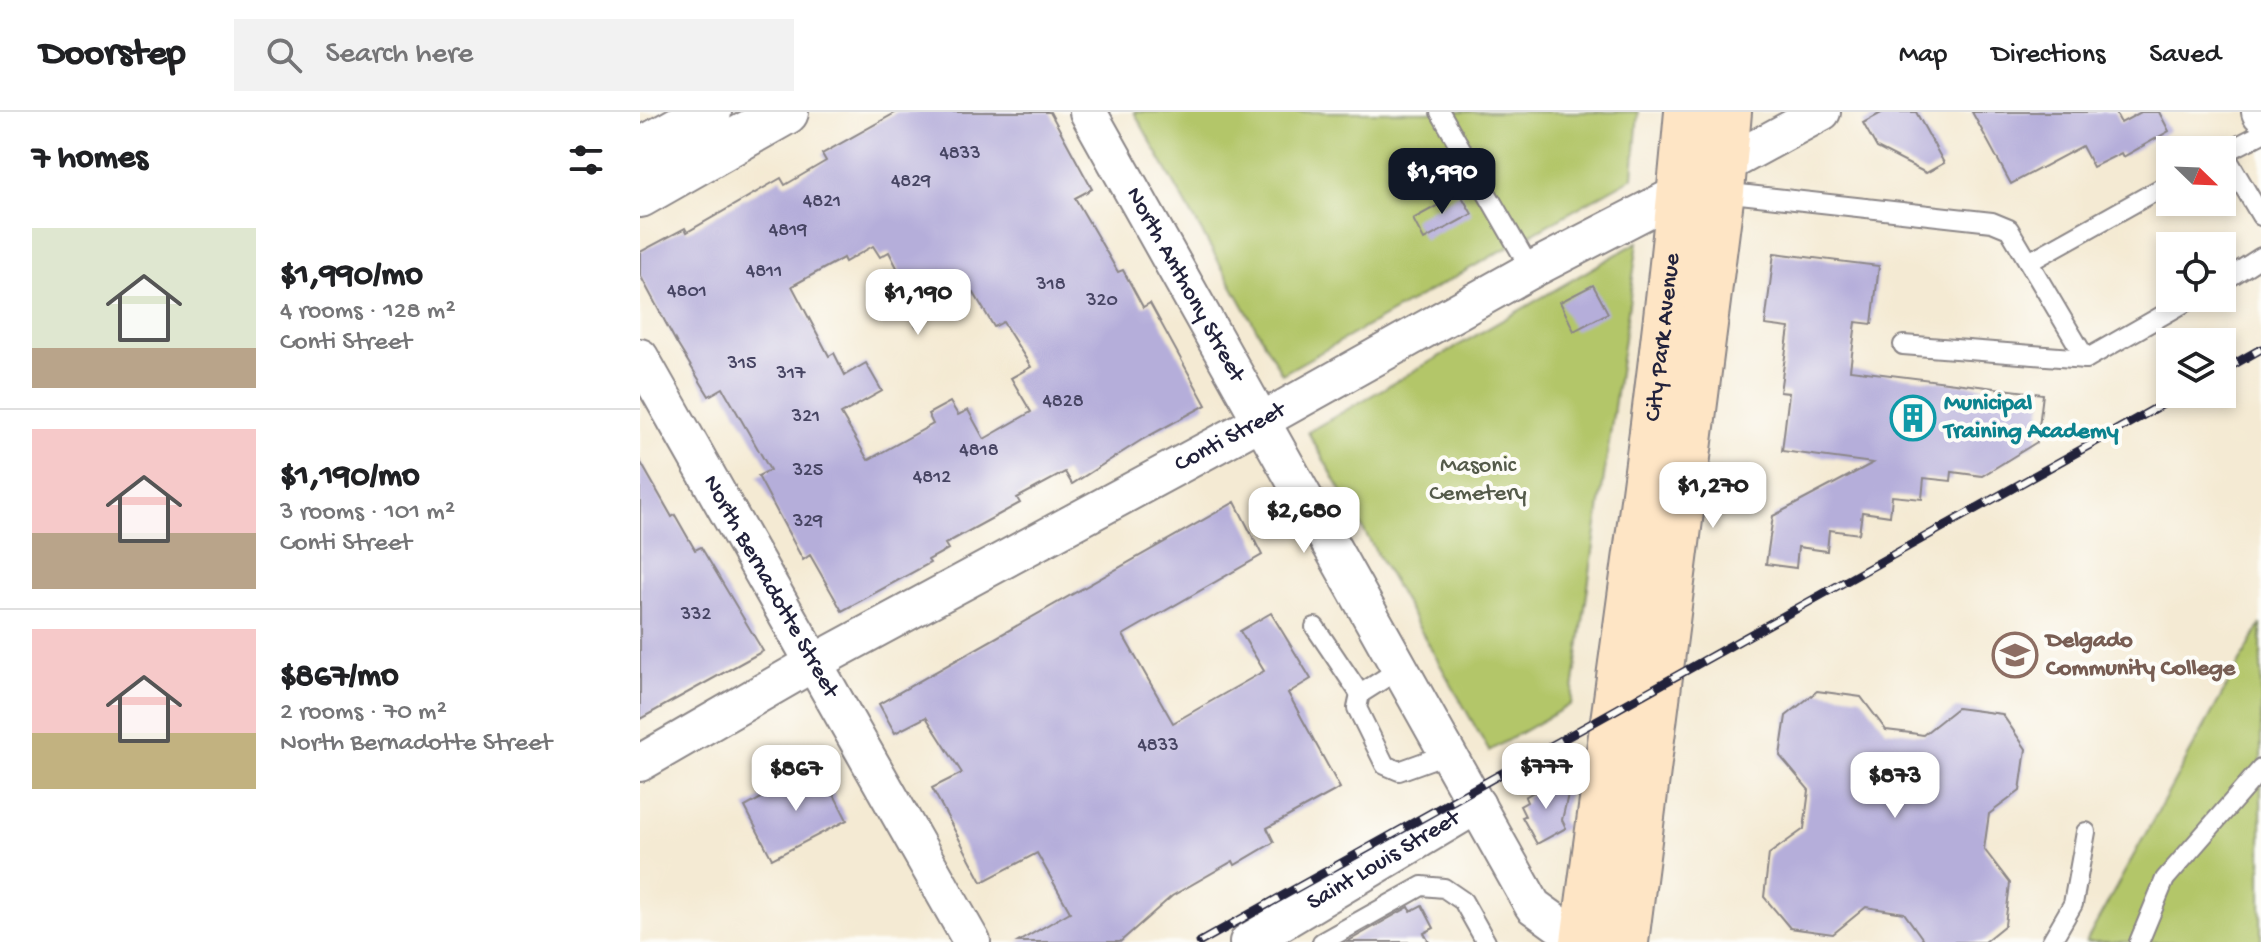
<!DOCTYPE html>
<html lang="en">
<head>
<meta charset="utf-8">
<style>
  :root { --surface:#fff; --page:#f2f2f2; --text:#202124; --muted:#757577; --line:#e0e0e0; --accent:#111827 }
  body { margin:0; font-family:"Gochi Hand",sans-serif; background:var(--page); color:var(--text); height:100vh; display:flex; flex-direction:column; font-size:30px; white-space:nowrap }
  * { box-sizing:border-box; margin:0 }
  p { font-size:26px; color:var(--muted) }
  .icon { flex:none; width:44px; height:44px; fill:none; stroke:currentColor; stroke-width:2; stroke-linecap:round; stroke-linejoin:round }
  .map { position:relative; flex:1; overflow:hidden }
  .details { display:flex; flex-direction:column; background:var(--surface); width:640px }
  .details>* { flex:none }
  .needle { width:52px; rotate:113deg }
  .fabs { position:absolute; left:1516px; top:24px; display:grid; gap:16px }
  .fabs a { display:grid; place-items:center; width:80px; height:80px; border-radius:0px; background:var(--surface); box-shadow:0 4px 12px #0003; font-size:40px }
  .price { position:absolute; translate:-50% -68px; padding:0 18px; border-radius:16px; background:#fff; color:#222; font-size:26px; line-height:52px; filter:drop-shadow(0 2px 4px #0008) }
  .price::after { content:''; position:absolute; left:50%; top:48px; width:24px; height:18px; margin-left:-12px; background:inherit; clip-path:polygon(0 0,100% 0,50% 100%) }
  .price.on { background:var(--accent); color:#fff }
  ul { padding:0; list-style:none }
  li { display:flex; align-items:center; gap:24px; height:200px; padding:0 32px }
  li+li { border-top:2px solid var(--line) }
  li span { display:grid; place-items:center; flex:none; width:224px; height:160px; border-radius:0px; color:#555 }
  li>.icon { margin-inline-start:auto }
  span .icon { width:96px; height:96px; fill:#fffc; stroke-width:1 }
  li b { font-size:34px }
  h2 { display:flex; justify-content:space-between; align-items:center; height:96px; padding:0 32px; font-size:34px }
  header { display:flex; align-items:center; gap:48px; box-sizing:border-box; height:112px; padding:0 40px; background:var(--surface); border-bottom:2px solid var(--line) }
  header strong { font-size:38px }
  nav { display:flex; gap:44px; margin-inline-start:auto; font-size:28px }
  .search { width:560px; height:72px; background:var(--page); display:flex; align-items:center; gap:20px; box-sizing:border-box; padding:0 28px; border-radius:0px; color:var(--muted); font-size:30px }
  main { display:flex; flex:1; min-height:0 }
  .map>svg:first-child { display:block }
  .green { fill:#b3c669; stroke:#6a7452; stroke-width:2 }
  .building { fill:#b5aeda; fill-rule:evenodd }
  .lines { fill:none; stroke-linecap:round; stroke-linejoin:round }
  .service-casing { stroke:#8b8687; stroke-width:22 }
  .minor-casing { stroke:#8b8687; stroke-width:40 }
  .tertiary-casing { stroke:#8b8687; stroke-width:48 }
  .secondary-casing { stroke:#8b8687; stroke-width:48 }
  .service { stroke:#fff; stroke-width:18 }
  .minor { stroke:#fff; stroke-width:36 }
  .tertiary { stroke:#fff; stroke-width:44 }
  .secondary { stroke:#fee5c5; stroke-width:44 }
  .rail-casing { stroke:#22223b; stroke-width:9 }
  .rail { stroke:#fdfcf7; stroke-width:6; stroke-dasharray:18; stroke-linecap:butt }
  .labels { text-anchor:middle; dominant-baseline:central; stroke-width:8; stroke-linejoin:round; paint-order:stroke }
  .number-label { font-size:20px; fill:#474563 }
  .street-label { font-size:24px; fill:#22223b; stroke:#fdfcf7 }
  .culture-label { font-size:24px; font-weight:bold; fill:#0d838f; stroke:#fdfcf7; text-anchor:start }
  .park-label { font-size:24px; fill:#555b4b; stroke:#fdfcf7 }
  .education-label { font-size:24px; font-weight:bold; fill:#785e54; stroke:#fdfcf7; text-anchor:start }
</style>
</head>
<body>
<header>
<strong>Doorstep</strong>
<div class="search"><svg class="icon" aria-label="search" viewBox="0 0 24 24"><circle cx="10" cy="10" r="6"/><path d="M15 15l6 6"/></svg>Search here</div>
<nav><a>Map</a><a>Directions</a><a>Saved</a></nav>
</header>
<main>
<section class="details">
<h2>7 homes<svg class="icon" aria-label="filters" viewBox="0 0 24 24"><path d="M4 7h16M4 17h16"/><circle cx="9" cy="7" r="2"/><circle cx="15" cy="17" r="2"/></svg></h2>
<ul>
<li><span style="background:linear-gradient(#dfe7d0 75%,#b9a48a 0)"><svg class="icon" aria-label="home" viewBox="0 0 24 24"><path d="M3 11l9-7 9 7M6 9v11h12V9"/></svg></span><div><b>$1,990/mo</b><p>4 rooms · 128 m²</p><p>Conti Street</p></div></li>
<li><span style="background:linear-gradient(#f6c9c9 65%,#b9a48a 0)"><svg class="icon" aria-label="home" viewBox="0 0 24 24"><path d="M3 11l9-7 9 7M6 9v11h12V9"/></svg></span><div><b>$1,190/mo</b><p>3 rooms · 101 m²</p><p>Conti Street</p></div></li>
<li><span style="background:linear-gradient(#f6c9c9 65%,#c2b280 0)"><svg class="icon" aria-label="home" viewBox="0 0 24 24"><path d="M3 11l9-7 9 7M6 9v11h12V9"/></svg></span><div><b>$867/mo</b><p>2 rooms · 70 m²</p><p>North Bernadotte Street</p></div></li>
</ul>
</section>
<div class="map">
<svg width="1621" height="830" viewBox="0 0 1621 830">
  <rect width="100%" height="100%" fill="#fdfcf7"/>
  <filter id="ink" filterUnits="userSpaceOnUse"><feTurbulence type="fractalNoise" baseFrequency=".0125" numOctaves="2"/><feDisplacementMap in="SourceGraphic" scale="16" xChannelSelector="R" yChannelSelector="G"/><feConvolveMatrix kernelMatrix="1 2 1 2 8 2 1 2 1" color-interpolation-filters="sRGB"/></filter>
  <filter id="wash" filterUnits="userSpaceOnUse"><feTurbulence type="fractalNoise" baseFrequency=".006" numOctaves="4" result="noise"/><feDisplacementMap in="SourceGraphic" scale="32" xChannelSelector="R" yChannelSelector="G"/><feGaussianBlur stdDeviation="1.8" result="paint"/><feColorMatrix in="noise" values="0 0 0 0 0 0 0 0 0 0 0 0 0 0 0 0 0 1.4 0 .05"/><feComposite in="paint" operator="in"/></filter>
  <g filter="url(#wash)">
    <rect width="100%" height="100%" fill="#f4ead3"/>
    <g class="green">
      <path d="M494,0H998L993,65L642,262Z"/>
      <path d="M998,130L931,592L849,639L668,320Z"/>
      <path d="M1621,512V830H1446Z"/>
    </g>
    <g id="blocks">
      <g class="building">
        <path d="M257,0H410L452,77L435,86L478,160L483,158L503,195L510,191L566,293L503,327L432,372L425,360L377,386L380,391L305,432L308,437L288,448L290,451L202,499L170,443L163,448L118,364L130,358L83,276L69,284L36,230L0,163V140L45,116L47,120L141,66L145,73L186,49L182,42ZM233,134L240,145L249,140L270,181L261,185L276,214L334,181L354,215L363,210L391,255L371,266L391,300L344,327L328,298L318,303L310,290L288,302L293,312L228,348L201,302L242,279L226,251L205,263L194,241L189,244L152,174L203,146L205,150Z"/>
        <path d="M1243,0H1276L1304,51L1286,61L1237,36L1223,11Z"/>
        <path d="M1332,0H1475L1481,11L1501,0H1519L1529,19L1483,45L1481,41L1453,55L1442,34L1371,72Z"/>
        <path d="M820,81L832,102L784,128L773,107Z"/>
        <path d="M1134,141L1239,154L1232,212L1216,210L1210,258L1403,282L1397,330L1342,364L1312,360L1311,369L1284,366L1282,387L1252,384L1250,404L1222,400L1219,422L1189,418L1187,439L1158,435L1156,456L1126,452L1133,404L1233,351L1142,339L1149,281L1140,280L1149,216L1125,213Z"/>
        <path d="M953,173L968,201L934,219L920,190Z"/>
        <path d="M0,349L32,405L35,403L55,438L61,435L123,539L0,607Z"/>
        <path d="M595,390L622,443L483,523L533,611L624,559L600,519L631,501L671,567L648,581L700,676L627,716L634,730L595,753L593,749L532,784L480,830H378L430,800L397,741L342,770L292,676L322,661L286,605L255,621L239,592Z"/>
        <path d="M1177,579L1221,585L1246,618L1271,621L1283,623L1317,596L1362,602L1386,637L1380,679L1349,702L1344,737L1370,771L1365,813L1344,830H1285L1264,801L1226,795L1193,822L1150,816L1124,785L1129,742L1164,717L1169,678L1140,644L1146,604Z"/>
        <path d="M174,657L175,660L181,657L207,708L132,747L105,695Z"/>
        <path d="M932,666L922,708L926,716L897,732L882,705L885,704L880,694L887,690L885,685L911,670L915,676Z"/>
        <path d="M782,793L794,816L784,821L789,830H707L769,795L771,799Z"/>
      </g>
    </g>
  </g>
  <g filter="url(#ink)">
    <use href="#blocks" fill-opacity="0" stroke="#8b8687" stroke-width="2"/>
    <g class="lines">
      <g class="service-casing">
        <g id="service">
          <path d="M800,0L891,158"/>
          <path d="M1621,22L1584,41L1621,104"/>
          <path d="M1082,80L1352,110L1369,117L1446,247L1553,186"/>
          <path d="M1389,150L1530,71"/>
          <path d="M1582,170L1621,145"/>
          <path d="M1263,233L1446,247"/>
          <path d="M675,515L720,582"/>
          <path d="M761,556L720,582L717,596L745,653L759,659L809,641"/>
          <path d="M682,830L782,774L804,776L823,789L846,830"/>
          <path d="M1411,830L1433,792L1446,720"/>
          <path d="M1499,830L1525,767L1621,657"/>
        </g>
      </g>
      <g class="minor-casing">
        <g id="minor">
          <path id="s1" d="M448,0L893,794L943,830"/>
          <path d="M1620,0L1621,2"/>
          <path id="s2" d="M0,245L332,830"/>
          <path id="s3" d="M0,651L175,550L623,308L891,158L1040,81L1085,53L1182,0"/>
          <path id="s4" d="M608,830L837,693"/>
        </g>
      </g>
      <g class="tertiary-casing">
        <g id="tertiary">
          <path d="M0,39L69,0"/>
          <path d="M0,83L146,0"/>
        </g>
      </g>
      <g class="secondary-casing">
        <g id="secondary">
          <path id="s5" d="M943,830C979,554 1023,278 1047,0"/>
          <path d="M986,830L1082,79L1089,0"/>
        </g>
      </g>
      <use href="#service" class="service"/>
      <use href="#minor" class="minor"/>
      <use href="#tertiary" class="tertiary"/>
      <use href="#secondary" class="secondary"/>
      <g class="rail-casing">
        <g id="rail">
          <path d="M1582,259L1621,237"/>
          <path d="M560,830L1541,282"/>
        </g>
      </g>
      <use href="#rail" class="rail"/>
    </g>
  </g>
  <defs>
    <g id="building-ring" transform="scale(2.3)"><circle r="9.5" fill="#fdfcf7" stroke="#0f9aa8" stroke-width="1.5"/><path d="M-4-6H4V6H1V3H-1V6H-4ZM-2.5-4.3h1.7v1.8h-1.7ZM.8-4.3h1.7v1.8H.8ZM-2.5-1h1.7V.8h-1.7ZM.8-1h1.7V.8H.8Z" fill="#0f9aa8"/></g>
    <g id="university-ring" transform="scale(2.3)"><circle r="9.5" fill="#fdfcf7" stroke="#8d6e63" stroke-width="1.5"/><path d="M0-5L7-2L0 1L-7-2ZM-4 1L0 2.5L4 1V4Q0 6-4 4Z" fill="#8d6e63"/></g>
  </defs>
  <g fill-rule="evenodd">
    <use href="#building-ring" x="1273" y="306"/>
    <use href="#university-ring" x="1375" y="543"/>
  </g>
  <g class="labels">
    <g class="number-label">
      <text x="320" y="42">4833</text>
      <text x="271" y="70">4829</text>
      <text x="182" y="90">4821</text>
      <text x="148" y="119">4819</text>
      <text x="124" y="160">4811</text>
      <text x="411" y="173">318</text>
      <text x="47" y="180">4801</text>
      <text x="462" y="189">320</text>
      <text x="102" y="252">315</text>
      <text x="151" y="262">317</text>
      <text x="423" y="290">4828</text>
      <text x="166" y="305">321</text>
      <text x="339" y="339">4818</text>
      <text x="168" y="359">325</text>
      <text x="292" y="366">4812</text>
      <text x="168" y="410">329</text>
      <text x="56" y="503">332</text>
      <text x="518" y="634">4833</text>
    </g>
    <g class="street-label">
      <text stroke="none"><textPath href="#s1" startOffset="198">North Anthony Street</textPath></text>
      <text stroke="none"><textPath href="#s5" startOffset="610">City Park Avenue</textPath></text>
      <text stroke="none"><textPath href="#s3" startOffset="674">Conti Street</textPath></text>
      <text stroke="none"><textPath href="#s2" startOffset="264">North Bernadotte Street</textPath></text>
      <text stroke="none"><textPath href="#s4" startOffset="158">Saint Louis Street</textPath></text>
    </g>
    <g class="culture-label">
      <text x="1304" y="292">Municipal<tspan x="1304" dy="28">Training Academy</tspan></text>
    </g>
    <g class="park-label">
      <text x="838" y="354">Masonic<tspan x="838" dy="28">Cemetery</tspan></text>
    </g>
    <g class="education-label">
      <text x="1406" y="529">Delgado<tspan x="1406" dy="28">Community College</tspan></text>
    </g>
  </g>
</svg>
<div class="fabs">
<a><svg class="needle" viewBox="-14 -14 28 28"><path d="M0-13l5 13h-10z" fill="#e53935"/><path d="M0 13l5-13h-10z" fill="#757577"/></svg></a>
<a><svg class="icon" aria-label="locate" viewBox="0 0 24 24"><circle cx="12" cy="12" r="6"/><path d="M12 2v4M12 18v4M2 12h4M18 12h4"/></svg></a>
<a><svg class="icon" aria-label="layers" viewBox="0 0 24 24"><path d="M12 4l9 5-9 5-9-5zM3 14l9 5 9-5"/></svg></a>
</div>
<b class="price on" style="left:802px;top:104px">$1,990</b>
<b class="price" style="left:278px;top:225px">$1,190</b>
<b class="price" style="left:1073px;top:418px">$1,270</b>
<b class="price" style="left:664px;top:443px">$2,680</b>
<b class="price" style="left:906px;top:699px">$777</b>
<b class="price" style="left:156px;top:701px">$867</b>
<b class="price" style="left:1255px;top:708px">$873</b>
</div>
</main>
</body>
</html>
